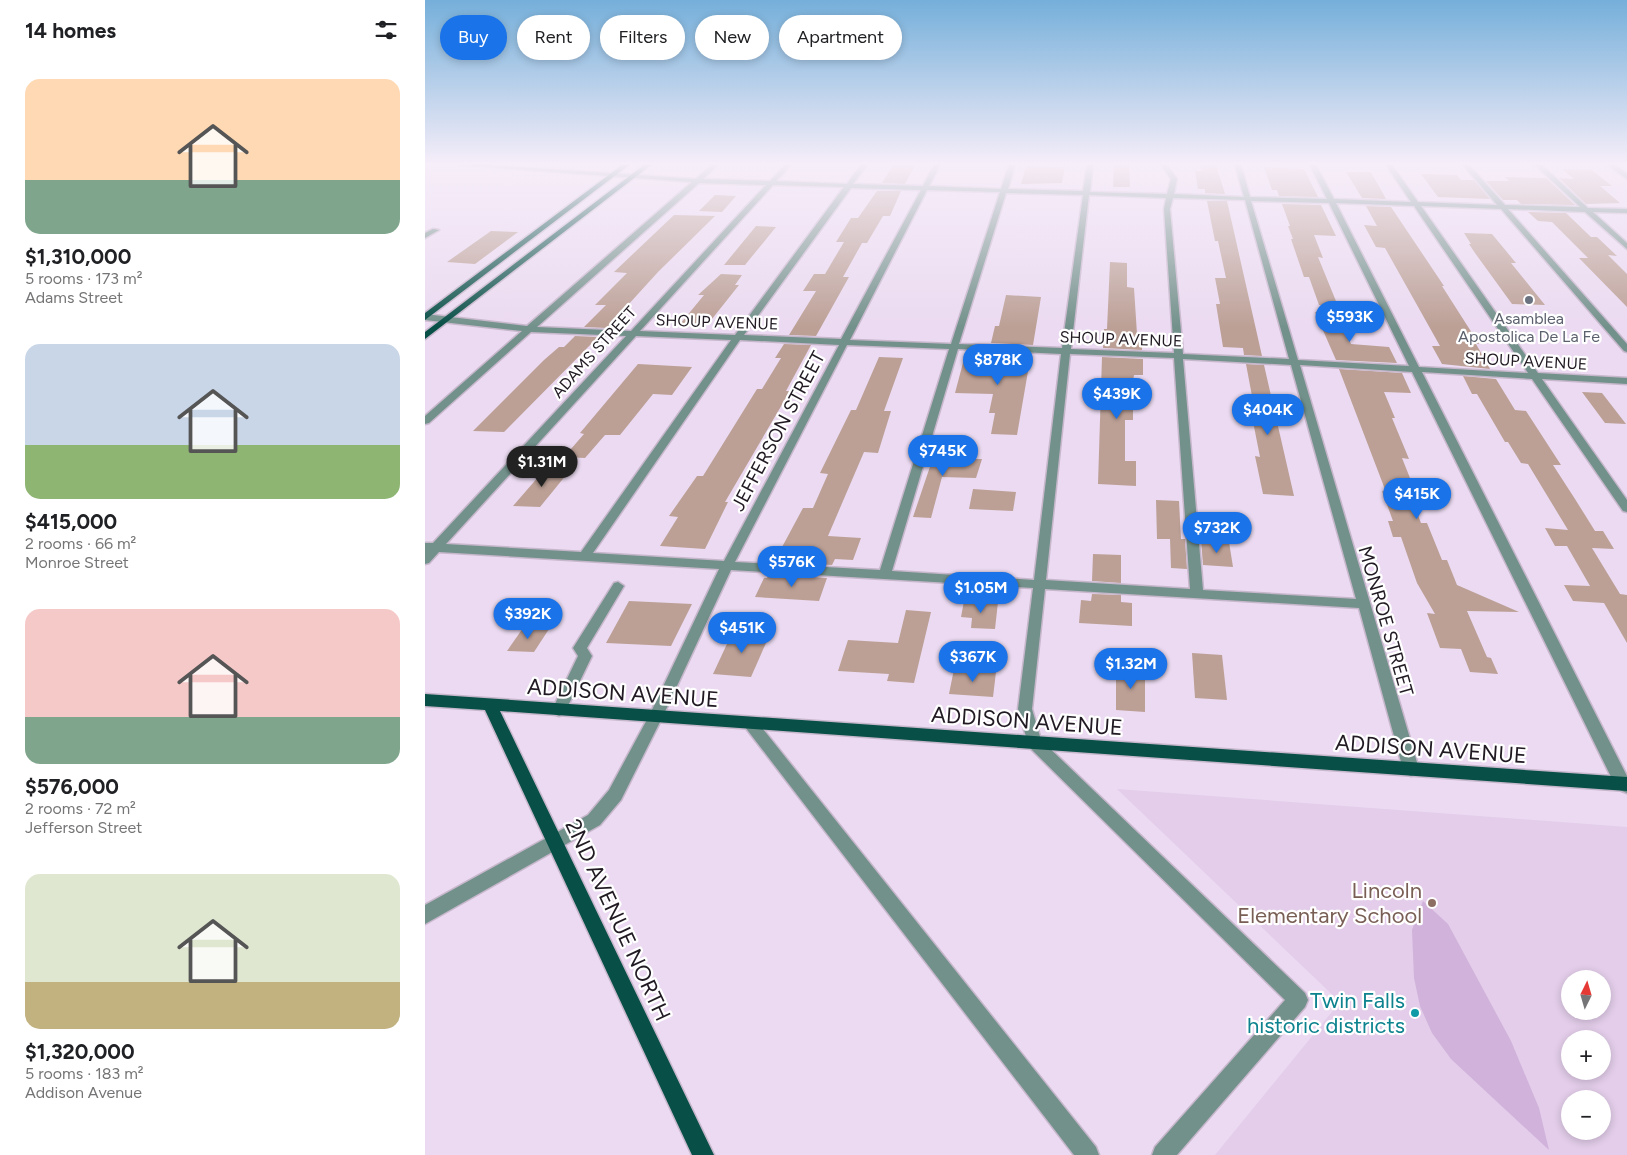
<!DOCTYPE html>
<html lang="en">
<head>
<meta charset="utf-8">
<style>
  :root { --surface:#fff; --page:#f2f2f2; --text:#202124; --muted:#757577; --accent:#1a73e8 }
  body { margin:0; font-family:Figtree,sans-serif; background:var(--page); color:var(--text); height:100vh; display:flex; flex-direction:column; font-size:19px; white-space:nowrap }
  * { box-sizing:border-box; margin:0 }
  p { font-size:16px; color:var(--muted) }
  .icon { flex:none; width:28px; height:28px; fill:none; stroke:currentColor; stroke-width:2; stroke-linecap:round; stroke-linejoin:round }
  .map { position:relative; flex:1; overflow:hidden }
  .details { display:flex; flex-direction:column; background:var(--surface); width:425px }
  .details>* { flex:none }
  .hud { position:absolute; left:15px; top:15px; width:475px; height:45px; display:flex; gap:10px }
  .needle { width:32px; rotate:5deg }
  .tools { position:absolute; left:1136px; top:970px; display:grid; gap:10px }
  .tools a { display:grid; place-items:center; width:50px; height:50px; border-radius:50%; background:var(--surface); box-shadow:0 2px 8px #0003; font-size:25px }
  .price { position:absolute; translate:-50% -42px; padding:0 11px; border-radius:18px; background:var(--accent); color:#fff; font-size:16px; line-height:32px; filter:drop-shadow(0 1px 2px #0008) }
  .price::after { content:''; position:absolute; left:50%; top:30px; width:15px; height:11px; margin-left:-8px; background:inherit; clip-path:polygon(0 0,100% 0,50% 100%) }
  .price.on { background:#222; color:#fff }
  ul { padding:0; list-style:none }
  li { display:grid; align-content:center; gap:10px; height:265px; padding:0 25px }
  li span { display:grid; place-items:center; height:155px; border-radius:15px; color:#555 }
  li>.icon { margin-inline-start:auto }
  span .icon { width:90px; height:90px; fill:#fffc; stroke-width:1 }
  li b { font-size:21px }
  h2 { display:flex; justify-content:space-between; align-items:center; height:60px; padding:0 25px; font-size:21px }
  .pill { padding:0 18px; border-radius:22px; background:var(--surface); box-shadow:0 2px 8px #0003; font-size:18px; line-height:45px }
  .pill.on { background:var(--accent); color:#fff }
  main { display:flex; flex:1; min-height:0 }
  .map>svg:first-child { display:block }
  .built { fill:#e3cdea; fill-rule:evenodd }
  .green { fill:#d0b2da }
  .building { fill:#bca096 }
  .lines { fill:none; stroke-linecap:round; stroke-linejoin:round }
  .minor-casing { stroke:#c7b7cc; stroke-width:3 }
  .major-casing { stroke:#c7b7cc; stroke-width:3 }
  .minor { fill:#73918b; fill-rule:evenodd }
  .major { fill:#084f47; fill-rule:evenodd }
  .worship-dot { fill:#6b7280; stroke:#fff; stroke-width:2 }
  .education-dot { fill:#8d6e63; stroke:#fff; stroke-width:2 }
  .culture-dot { fill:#0f9aa8; stroke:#fff; stroke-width:2 }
  .labels { text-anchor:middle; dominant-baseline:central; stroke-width:4.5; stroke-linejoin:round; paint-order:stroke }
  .far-worship-label { font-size:16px; fill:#5b616d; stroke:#fff }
  .far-street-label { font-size:16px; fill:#211a23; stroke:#fff }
  .street-label { font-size:19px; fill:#211a23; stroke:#fff }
  .near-street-label { font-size:22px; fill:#211a23; stroke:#fff }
  .near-education-label { font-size:22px; fill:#785e54; stroke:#fff; text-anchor:end }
  .near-culture-label { font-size:22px; fill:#0d838f; stroke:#fff; text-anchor:end }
</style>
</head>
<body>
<main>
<section class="details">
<h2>14 homes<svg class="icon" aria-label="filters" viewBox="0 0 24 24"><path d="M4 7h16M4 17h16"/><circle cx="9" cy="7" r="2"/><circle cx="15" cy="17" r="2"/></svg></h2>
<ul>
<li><span style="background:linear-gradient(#ffd9b3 65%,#7fa58c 0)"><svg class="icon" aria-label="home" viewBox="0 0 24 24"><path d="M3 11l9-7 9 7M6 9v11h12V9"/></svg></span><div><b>$1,310,000</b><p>5 rooms · 173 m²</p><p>Adams Street</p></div></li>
<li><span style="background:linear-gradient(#c9d6e8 65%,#8fb573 0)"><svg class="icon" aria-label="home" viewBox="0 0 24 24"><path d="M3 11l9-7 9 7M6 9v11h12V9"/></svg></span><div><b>$415,000</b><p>2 rooms · 66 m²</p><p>Monroe Street</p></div></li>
<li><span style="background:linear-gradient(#f6c9c9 70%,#7fa58c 0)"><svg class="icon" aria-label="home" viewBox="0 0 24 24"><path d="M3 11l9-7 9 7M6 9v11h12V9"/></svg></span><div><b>$576,000</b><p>2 rooms · 72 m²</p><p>Jefferson Street</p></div></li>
<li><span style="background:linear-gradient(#dfe7d0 70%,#c2b280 0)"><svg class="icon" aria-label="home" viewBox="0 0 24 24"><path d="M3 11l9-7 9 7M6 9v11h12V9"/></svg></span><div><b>$1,320,000</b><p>5 rooms · 183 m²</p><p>Addison Avenue</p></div></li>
</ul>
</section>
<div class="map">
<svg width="1202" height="1155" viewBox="0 0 1202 1155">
  <rect width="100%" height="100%" fill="#ebdaf1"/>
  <path class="built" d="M692,789L1202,827V1155H790L915,1002ZM1145,979H1178V1011H1145ZM1145,1039H1178V1071H1145ZM1145,1099H1178V1131H1145Z"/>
  <path class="green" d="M998,901L1023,924L1086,1041L1114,1108L1124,1150L1026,1059L1007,1033L995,1006L989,978L987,930Z"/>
  <g class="building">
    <path d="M468,165H490L480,184L457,183Z"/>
    <path d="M689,165H704L705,187H688Z"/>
    <path d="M775,165H791L800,194L780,193V189H773L770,171H777Z"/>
    <path d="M601,166L640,167L637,183L596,184Z"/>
    <path d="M839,167L879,169L893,197L854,196L852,190H847Z"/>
    <path d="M1137,169L1167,170L1187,186H1175L1195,203L1161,204L1134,178L1149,179Z"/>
    <path d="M921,172H946L961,199L937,198Z"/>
    <path d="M996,174L1032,175L1036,180H1049L1065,199L1013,197Z"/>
    <path d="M1080,177L1121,178L1150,205L1096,204L1092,200H1078L1061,181H1084Z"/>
    <path d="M452,191H476L465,216H458L442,243H437L418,277H424L391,336L364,335L391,291H378L389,274H400L419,242H411L426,218H433Z"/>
    <path d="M290,195L311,196L297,212L274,211Z"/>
    <path d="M782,201H802L837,356L819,355L818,348L798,347L791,304H795L790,278H801L793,241H790Z"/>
    <path d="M857,204L896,205L911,236L889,235L898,258L893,257L913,306L894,305L884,277H879L866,239H868L863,226H865Z"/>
    <path d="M941,206L966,207L1019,286H1017L1054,344H1051L1065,369L1017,364L1007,346H1015L960,248L951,247L939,225L952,226Z"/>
    <path d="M1103,212L1141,213L1166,237H1172L1192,256L1183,255L1202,274V307L1154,258H1163L1127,222L1113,221Z"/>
    <path d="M249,215L290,216L233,272L182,328L159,327L181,305H170L202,273L189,272Z"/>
    <path d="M331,226L351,227L320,265H299Z"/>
    <path d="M66,231L93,232L50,264L22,262Z"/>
    <path d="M1039,233L1067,234L1091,263H1086L1120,305L1087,304L1050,253L1044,244H1046Z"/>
    <path d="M685,262L702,263V287L709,288L712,334L717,335V350L678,348L679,329H682Z"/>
    <path d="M296,274L317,275L310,285H314L283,324L256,323L279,295H273Z"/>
    <path d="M581,295L616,297L608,345L566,343L570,326H574Z"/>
    <path d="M890,312L914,313L926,344L964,347L972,363L911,360Z"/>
    <path d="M150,336L173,337L79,432L48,431L119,360L134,347H139Z"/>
    <path d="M359,344L386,345L361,391H365L300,502H303L280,549L235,546L253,517L244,516L272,476H278L332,389H337L356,358H350Z"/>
    <path d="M564,352L606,354L592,435L566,434L570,413H564L568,394L530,393L539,359L562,360Z"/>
    <path d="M454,357L478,358L459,411H466L453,453L439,452L403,536L436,538L428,560L410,559L407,565L349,562L378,508H388L403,474L395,473L426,410H431Z"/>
    <path d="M677,357L718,359V375H709L708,381V420H700V461H711V486L673,484Z"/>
    <path d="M213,364L267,367L247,395L228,394L195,435H180L160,458L139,457L159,434L155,433Z"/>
    <path d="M821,364L839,365L869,496L838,494L830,456L835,457L823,396H827Z"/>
    <path d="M914,369L977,373L986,393L959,392L970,418H967L984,459L977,458L987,483L980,482L996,523H1002L1017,560H1022L1032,585L1094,612L1042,611L1062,657L1066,658L1073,674L1045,672L1036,649L1015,648L1002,613L1010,614L992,583L976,537H968L963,521H968L957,491L961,492Z"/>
    <path d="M1038,376L1071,379L1090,410L1101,411L1136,465H1128L1150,499L1170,531H1178L1189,549L1167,548L1195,594L1202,595V643L1179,603L1148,601L1139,585L1165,586L1142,546H1130L1120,528L1143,530L1103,464L1096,463L1083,442H1080L1052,394H1047Z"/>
    <path d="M1157,392L1177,393L1201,424L1180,423Z"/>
    <path d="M514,440L526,444L522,459H557L551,478L517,477L506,518L488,517Z"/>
    <path d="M121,468L146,469L115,507L88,506Z"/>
    <path d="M548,489L591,492L588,511L544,509Z"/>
    <path d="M731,500L754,501L756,539H760L762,569L746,568L745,539H732Z"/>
    <path d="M776,540L804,542L808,567L778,565Z"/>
    <path d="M668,554L696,555V583L667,581Z"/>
    <path d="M344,574L402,578L394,601L330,597L339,578H342Z"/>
    <path d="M667,594L696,595V602L707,603V626L654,623L656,600L666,601Z"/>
    <path d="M204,601L267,604L246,646L181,643Z"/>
    <path d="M539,601L573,602L570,629L546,628L547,618L536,617Z"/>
    <path d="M481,610L506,612L489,683L462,681L464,674L413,671L423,640L473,643Z"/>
    <path d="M98,628L124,629L109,652L82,651Z"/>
    <path d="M308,631L345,634L326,677L288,674Z"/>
    <path d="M767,653L797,655L802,700L770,698Z"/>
    <path d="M529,669L571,672L568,697L524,694Z"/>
    <path d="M691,669L720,671V712L691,710Z"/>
  </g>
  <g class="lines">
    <g class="minor-casing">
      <g id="minor">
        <path d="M34,165H65L271,179L286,165H293L278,179L345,181L360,165H366L351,181L422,184L436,165H442L428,184L498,186L509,165H515L504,186L576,189L584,165H590L583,189L658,191L662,165H668L665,192L742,194L746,179L736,165H742L752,179L749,194L819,197L810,165H816L825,197L902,199L885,165H891L909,199L986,202L961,165H967L993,202L1072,205L1038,165H1044L1080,205L1155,207L1110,165H1117L1163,208L1202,209V213L1168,212L1202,243V249L1160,212L1083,209L1202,344V352L1199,351L1076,209L996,206L1113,373L1202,378V384L1117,379L1202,500V512L1198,511L1107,379L997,372L1202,776V793L1192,789L987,372L875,365L994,769L991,774L986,776L981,774L978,769L934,608L620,589L607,709L616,740L880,993L883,1000L880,1007L752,1155H727L730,1147L860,1000L604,747L593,709L608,588L306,570L238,716L196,800L175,825L0,924V905L163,815L184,790L225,714L294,569L14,552L4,563L0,564V543H8L201,336L106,332L4,423L0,424V416L97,331L0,320V314L102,326L267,182ZM274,183L341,185L206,331L112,327ZM348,185L419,187L310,335L215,331ZM426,188L496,190L416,339L319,335ZM502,190L575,192L526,344L425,340ZM581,193L658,195L637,348L534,344ZM664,195L741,198L739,209L749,353L646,349ZM748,198L820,200L864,359L758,354L745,209ZM826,201L904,203L984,366L873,360ZM911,203L989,206L1103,373L994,367ZM211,336L306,340L156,552L21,544ZM315,340L414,345L299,561L168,553ZM422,345L524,349L455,570L310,562ZM533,349L636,354L609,580L467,571ZM645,354L749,358L765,589L621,580ZM758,359L866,365L931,599L778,590Z"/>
        <path d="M1183,165H1190L1202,174V179Z"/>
        <path d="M8,229L14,230L0,238V233Z"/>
        <path d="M193,582L199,586L162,648L167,656L141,710L139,714L134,716L129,714L127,710L153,656L148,648L189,583Z"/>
        <path d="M325,717L330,719L671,1147L674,1155H649L320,727L318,723L320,719Z"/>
      </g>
    </g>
    <g class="major-casing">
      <g id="major">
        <path d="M197,165H204L0,320V313Z"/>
        <path d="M219,165H226L0,339V332Z"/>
        <path d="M0,694L1202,777V791L75,711L289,1155H267L60,710L0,706Z"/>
      </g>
    </g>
    <use href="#minor" class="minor"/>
    <use href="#major" class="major"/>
  </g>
  <linearGradient id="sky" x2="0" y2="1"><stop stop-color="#75afda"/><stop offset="0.5" stop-color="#f6eef9"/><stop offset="1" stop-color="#f6eef9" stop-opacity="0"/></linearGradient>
  <rect width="1202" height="327" fill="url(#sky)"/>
  <circle class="worship-dot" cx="1104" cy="300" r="5"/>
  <circle class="education-dot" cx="1007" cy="903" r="5"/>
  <circle class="culture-dot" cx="990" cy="1013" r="5"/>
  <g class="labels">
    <g class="far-worship-label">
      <text x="1104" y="318">Asamblea<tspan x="1104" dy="18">Apostolica De La Fe</tspan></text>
    </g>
    <g class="far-street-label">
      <text transform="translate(292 322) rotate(2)">SHOUP AVENUE</text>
      <text transform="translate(696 339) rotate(2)">SHOUP AVENUE</text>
      <text transform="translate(169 352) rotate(-48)">ADAMS STREET</text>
      <text transform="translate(1101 361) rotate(3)">SHOUP AVENUE</text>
    </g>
    <g class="street-label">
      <text transform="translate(353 431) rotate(-62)">JEFFERSON STREET</text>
      <text transform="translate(961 621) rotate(74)">MONROE STREET</text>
    </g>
    <g class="near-street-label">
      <text transform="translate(198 693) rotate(4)">ADDISON AVENUE</text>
      <text transform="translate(602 721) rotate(4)">ADDISON AVENUE</text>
      <text transform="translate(1006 749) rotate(4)">ADDISON AVENUE</text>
      <text transform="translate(193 920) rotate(65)">2ND AVENUE NORTH</text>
    </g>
    <g class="near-education-label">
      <text x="997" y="890">Lincoln<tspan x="997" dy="25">Elementary School</tspan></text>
    </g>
    <g class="near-culture-label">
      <text x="980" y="1000">Twin Falls<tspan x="980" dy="25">historic districts</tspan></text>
    </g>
  </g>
</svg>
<div class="tools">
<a><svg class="needle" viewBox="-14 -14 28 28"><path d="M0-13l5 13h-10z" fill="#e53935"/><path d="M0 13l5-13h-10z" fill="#757577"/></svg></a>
<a>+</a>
<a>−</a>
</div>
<b class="price" style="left:925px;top:343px">$593K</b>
<b class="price" style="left:573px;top:386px">$878K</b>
<b class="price" style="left:692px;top:420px">$439K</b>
<b class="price" style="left:843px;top:436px">$404K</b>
<b class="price" style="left:518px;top:477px">$745K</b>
<b class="price on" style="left:117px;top:488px">$1.31M</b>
<b class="price" style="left:992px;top:520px">$415K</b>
<b class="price" style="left:792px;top:554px">$732K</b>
<b class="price" style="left:367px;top:588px">$576K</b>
<b class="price" style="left:556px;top:614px">$1.05M</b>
<b class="price" style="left:103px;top:640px">$392K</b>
<b class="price" style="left:317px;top:654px">$451K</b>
<b class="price" style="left:548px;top:683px">$367K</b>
<b class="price" style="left:706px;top:690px">$1.32M</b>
<div class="hud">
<a class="pill on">Buy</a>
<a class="pill">Rent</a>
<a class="pill">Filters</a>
<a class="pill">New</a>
<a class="pill">Apartment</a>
</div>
</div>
</main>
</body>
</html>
